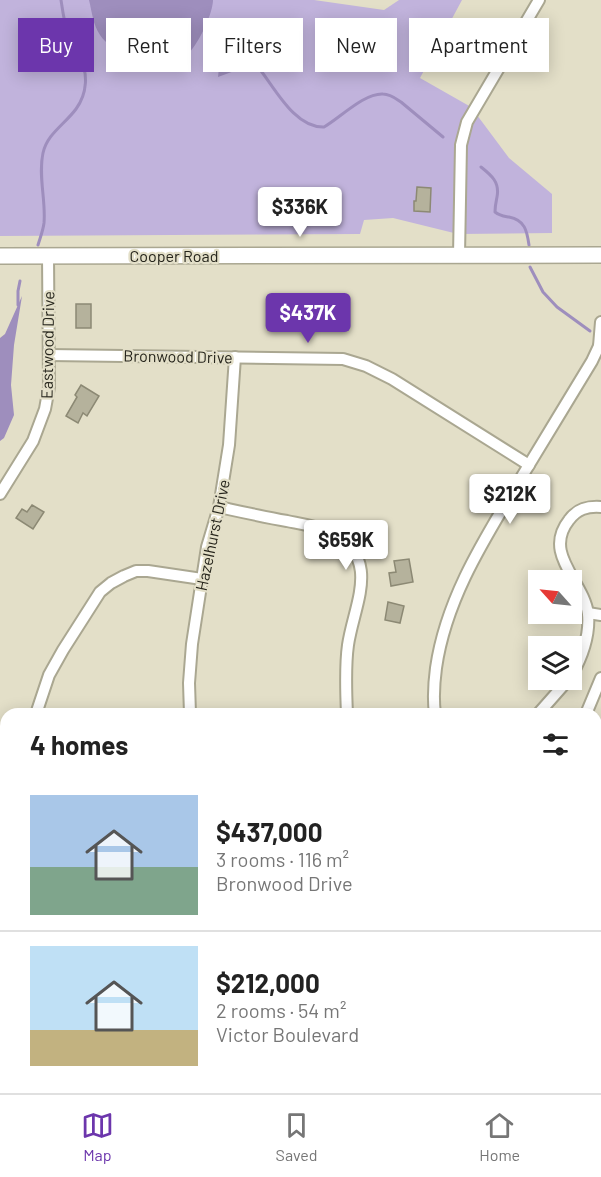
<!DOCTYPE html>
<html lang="en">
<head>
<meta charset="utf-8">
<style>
  :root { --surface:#fff; --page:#f2f2f2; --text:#222; --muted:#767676; --line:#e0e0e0; --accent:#6c36ac }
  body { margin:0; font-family:Barlow,sans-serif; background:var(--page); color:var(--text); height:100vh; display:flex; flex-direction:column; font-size:22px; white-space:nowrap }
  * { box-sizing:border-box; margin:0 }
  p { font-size:20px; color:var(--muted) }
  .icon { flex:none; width:33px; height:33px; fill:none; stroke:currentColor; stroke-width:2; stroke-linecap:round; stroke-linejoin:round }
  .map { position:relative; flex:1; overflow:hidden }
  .side { position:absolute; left:0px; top:708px; width:602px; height:386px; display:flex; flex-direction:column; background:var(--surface); border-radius:18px 18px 0 0; box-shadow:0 3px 15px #0003 }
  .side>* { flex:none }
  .banner { position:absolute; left:18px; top:18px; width:566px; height:54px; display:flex; gap:12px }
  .needle { width:39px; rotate:297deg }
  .tools { position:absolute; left:528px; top:570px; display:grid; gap:12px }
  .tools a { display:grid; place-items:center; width:54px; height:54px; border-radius:0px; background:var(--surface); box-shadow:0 3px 15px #0003; font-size:30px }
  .price { position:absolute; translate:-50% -51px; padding:0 14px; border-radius:6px; background:#fff; color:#222; font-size:20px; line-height:39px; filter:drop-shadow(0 2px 3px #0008) }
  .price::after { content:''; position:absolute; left:50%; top:36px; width:18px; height:14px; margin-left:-9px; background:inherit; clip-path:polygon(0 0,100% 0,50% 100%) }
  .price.on { background:var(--accent); color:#fff }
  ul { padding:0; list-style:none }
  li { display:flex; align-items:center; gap:18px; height:150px; padding:0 30px }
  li+li { border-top:2px solid var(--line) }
  li span { display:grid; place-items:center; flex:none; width:168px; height:120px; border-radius:0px; color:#555 }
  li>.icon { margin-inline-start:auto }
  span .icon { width:72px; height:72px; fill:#fffc; stroke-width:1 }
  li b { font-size:26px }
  h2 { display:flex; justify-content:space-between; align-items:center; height:72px; padding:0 30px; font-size:26px }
  .pill { padding:0 21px; border-radius:0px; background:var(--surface); box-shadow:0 3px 15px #0003; font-size:21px; line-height:54px }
  .pill.on { background:var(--accent); color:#fff }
  .dock { display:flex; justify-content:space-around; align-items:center; height:84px; border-top:2px solid var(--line); background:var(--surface); font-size:16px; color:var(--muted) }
  .dock a { display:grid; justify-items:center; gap:3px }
  .dock .on { color:var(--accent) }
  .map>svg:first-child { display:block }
  .green { fill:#c1b3dc }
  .water { fill:#9e8ebd }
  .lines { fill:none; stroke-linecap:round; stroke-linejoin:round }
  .stream { stroke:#9e8ebd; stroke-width:3 }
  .building { fill:#b5b29c; stroke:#8c8974; stroke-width:1.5 }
  .street-casing { stroke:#aaa791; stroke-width:14 }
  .secondary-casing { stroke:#aaa791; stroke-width:18 }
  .street { stroke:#fff; stroke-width:10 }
  .secondary { stroke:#fff; stroke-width:15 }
  .labels { text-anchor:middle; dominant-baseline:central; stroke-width:4.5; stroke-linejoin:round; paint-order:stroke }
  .street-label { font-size:16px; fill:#26251c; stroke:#e3dfc8 }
</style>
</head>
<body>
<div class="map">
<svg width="601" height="1093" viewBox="0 0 601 1093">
  <rect width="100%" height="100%" fill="#e3dfc8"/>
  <path class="green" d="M0,0H314L384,10L399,0H462L420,78L471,107L509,158L552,194V233L458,234L393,218L364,220L360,234L0,236Z"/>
  <g class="water">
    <path d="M89,0H213C213,17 189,66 170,66C161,67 122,52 113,47C108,44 103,40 100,35C93,25 92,12 89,0Z"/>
    <path d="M258,25L263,52L290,60L237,70L218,77L221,49L255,31Z"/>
    <path d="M22,296L14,345L11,385L14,415L4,438L0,441V338L5,334Z"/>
  </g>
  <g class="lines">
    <g class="stream">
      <path d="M204,27L231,44"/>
      <path d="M255,63C273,84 293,128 324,127C340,118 364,93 383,94C390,94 395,98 401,102L443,137"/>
      <path d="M481,167C491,175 500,182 497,197C496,202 495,206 495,212C500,216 503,216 509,217C525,220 527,231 529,245"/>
      <path d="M38,245C40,238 43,231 44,223C46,200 38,176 43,153C47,134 65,124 76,109C87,94 89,73 79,57C75,51 72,47 70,41C65,28 63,14 61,0"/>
      <path d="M530,267L543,292L557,307L590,331"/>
      <path d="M18,305V291L20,281"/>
    </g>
  </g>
  <g class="building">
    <path d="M417,187L431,188L430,212L414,211V201H416Z"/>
    <rect x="76" y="304" width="15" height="24"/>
    <path d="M81,385L99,396L87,416L83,413L78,423L66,416L77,397L75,395Z"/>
    <path d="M32,505L44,512L33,529L16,518L22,509L27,512Z"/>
    <path d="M409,559L413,582L391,586L389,573L396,572L394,561Z"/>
    <path d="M388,602L404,606L400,623L385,620Z"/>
  </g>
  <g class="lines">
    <g class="street-casing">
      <g id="street">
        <path d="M459,255L461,145L467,122L539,0"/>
        <path d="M601,322L599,346L601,344"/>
        <path d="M49,355L343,359L366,366L392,379L529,465"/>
        <path d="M0,494L33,441L45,409L49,387L48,255"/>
        <path d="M219,507C242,512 264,517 287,521C302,524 318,526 332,533C382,559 354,604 348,645C345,666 346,692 347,714"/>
        <path d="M588,613L601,615"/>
        <path d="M572,675C582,657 590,635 588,614C584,581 542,554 569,520C577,509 587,506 601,507"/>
        <path d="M36,714L49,675L63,650L100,592L111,583L124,576L136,571H148L202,579"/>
        <path d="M190,714L189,683L192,644L207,547L219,507L229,445L235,357"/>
        <path d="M435,714C433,699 434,683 436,668C446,598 485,538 521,478C545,439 568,400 592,361L599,346"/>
        <path d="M538,714L568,680"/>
        <path d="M586,714L601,678"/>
        <path d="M0,786L6,780"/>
        <path d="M596,795L601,827"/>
        <path d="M596,848L601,842"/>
        <path d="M596,884L601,868"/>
        <path d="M0,909L6,913"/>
        <path d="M596,934L601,936"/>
        <path d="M596,1064L601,1071"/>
        <path d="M165,1088L169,1093"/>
        <path d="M352,1088L354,1093"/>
        <path d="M21,1093L25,1088"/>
        <path d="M443,1093L448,1088"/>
      </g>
    </g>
    <g class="secondary-casing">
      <path id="secondary" d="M0,256L601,255"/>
    </g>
    <use href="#street" class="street"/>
    <use href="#secondary" class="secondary"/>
  </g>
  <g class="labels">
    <g class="street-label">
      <text x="174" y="255">Cooper Road</text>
      <text transform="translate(47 345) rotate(-89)">Eastwood Drive</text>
      <text transform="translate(178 356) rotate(1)">Bronwood Drive</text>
      <text transform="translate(212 535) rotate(-78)">Hazelhurst Drive</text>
    </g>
  </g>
</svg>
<div class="tools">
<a><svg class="needle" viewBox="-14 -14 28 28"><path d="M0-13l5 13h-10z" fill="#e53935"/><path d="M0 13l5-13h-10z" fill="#767676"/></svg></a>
<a><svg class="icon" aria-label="layers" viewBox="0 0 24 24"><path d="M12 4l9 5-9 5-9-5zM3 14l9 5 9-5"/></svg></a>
</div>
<b class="price" style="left:300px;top:238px">$336K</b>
<b class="price on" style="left:308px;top:344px">$437K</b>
<b class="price" style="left:510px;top:525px">$212K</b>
<b class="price" style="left:346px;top:571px">$659K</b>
<div class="banner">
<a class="pill on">Buy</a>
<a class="pill">Rent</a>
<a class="pill">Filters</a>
<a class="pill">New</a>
<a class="pill">Apartment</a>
</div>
<section class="side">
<h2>4 homes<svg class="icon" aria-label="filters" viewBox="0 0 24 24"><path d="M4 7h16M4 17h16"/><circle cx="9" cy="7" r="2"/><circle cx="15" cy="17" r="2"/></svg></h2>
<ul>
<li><span style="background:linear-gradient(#a9c7e8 60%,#7fa58c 0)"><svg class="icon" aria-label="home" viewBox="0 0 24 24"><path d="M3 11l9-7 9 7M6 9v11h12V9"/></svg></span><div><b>$437,000</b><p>3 rooms · 116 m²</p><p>Bronwood Drive</p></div></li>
<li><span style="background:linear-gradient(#bfe0f5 70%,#c2b280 0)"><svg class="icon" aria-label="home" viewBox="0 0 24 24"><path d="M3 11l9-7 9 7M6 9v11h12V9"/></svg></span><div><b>$212,000</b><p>2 rooms · 54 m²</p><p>Victor Boulevard</p></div></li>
</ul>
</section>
</div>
<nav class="dock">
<a class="on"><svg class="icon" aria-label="map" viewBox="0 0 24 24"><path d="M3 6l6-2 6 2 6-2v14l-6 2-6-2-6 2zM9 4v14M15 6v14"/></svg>Map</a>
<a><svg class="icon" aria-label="saved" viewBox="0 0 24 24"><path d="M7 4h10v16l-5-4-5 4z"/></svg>Saved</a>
<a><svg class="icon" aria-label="home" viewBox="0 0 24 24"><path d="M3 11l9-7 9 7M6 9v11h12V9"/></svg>Home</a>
</nav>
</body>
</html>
